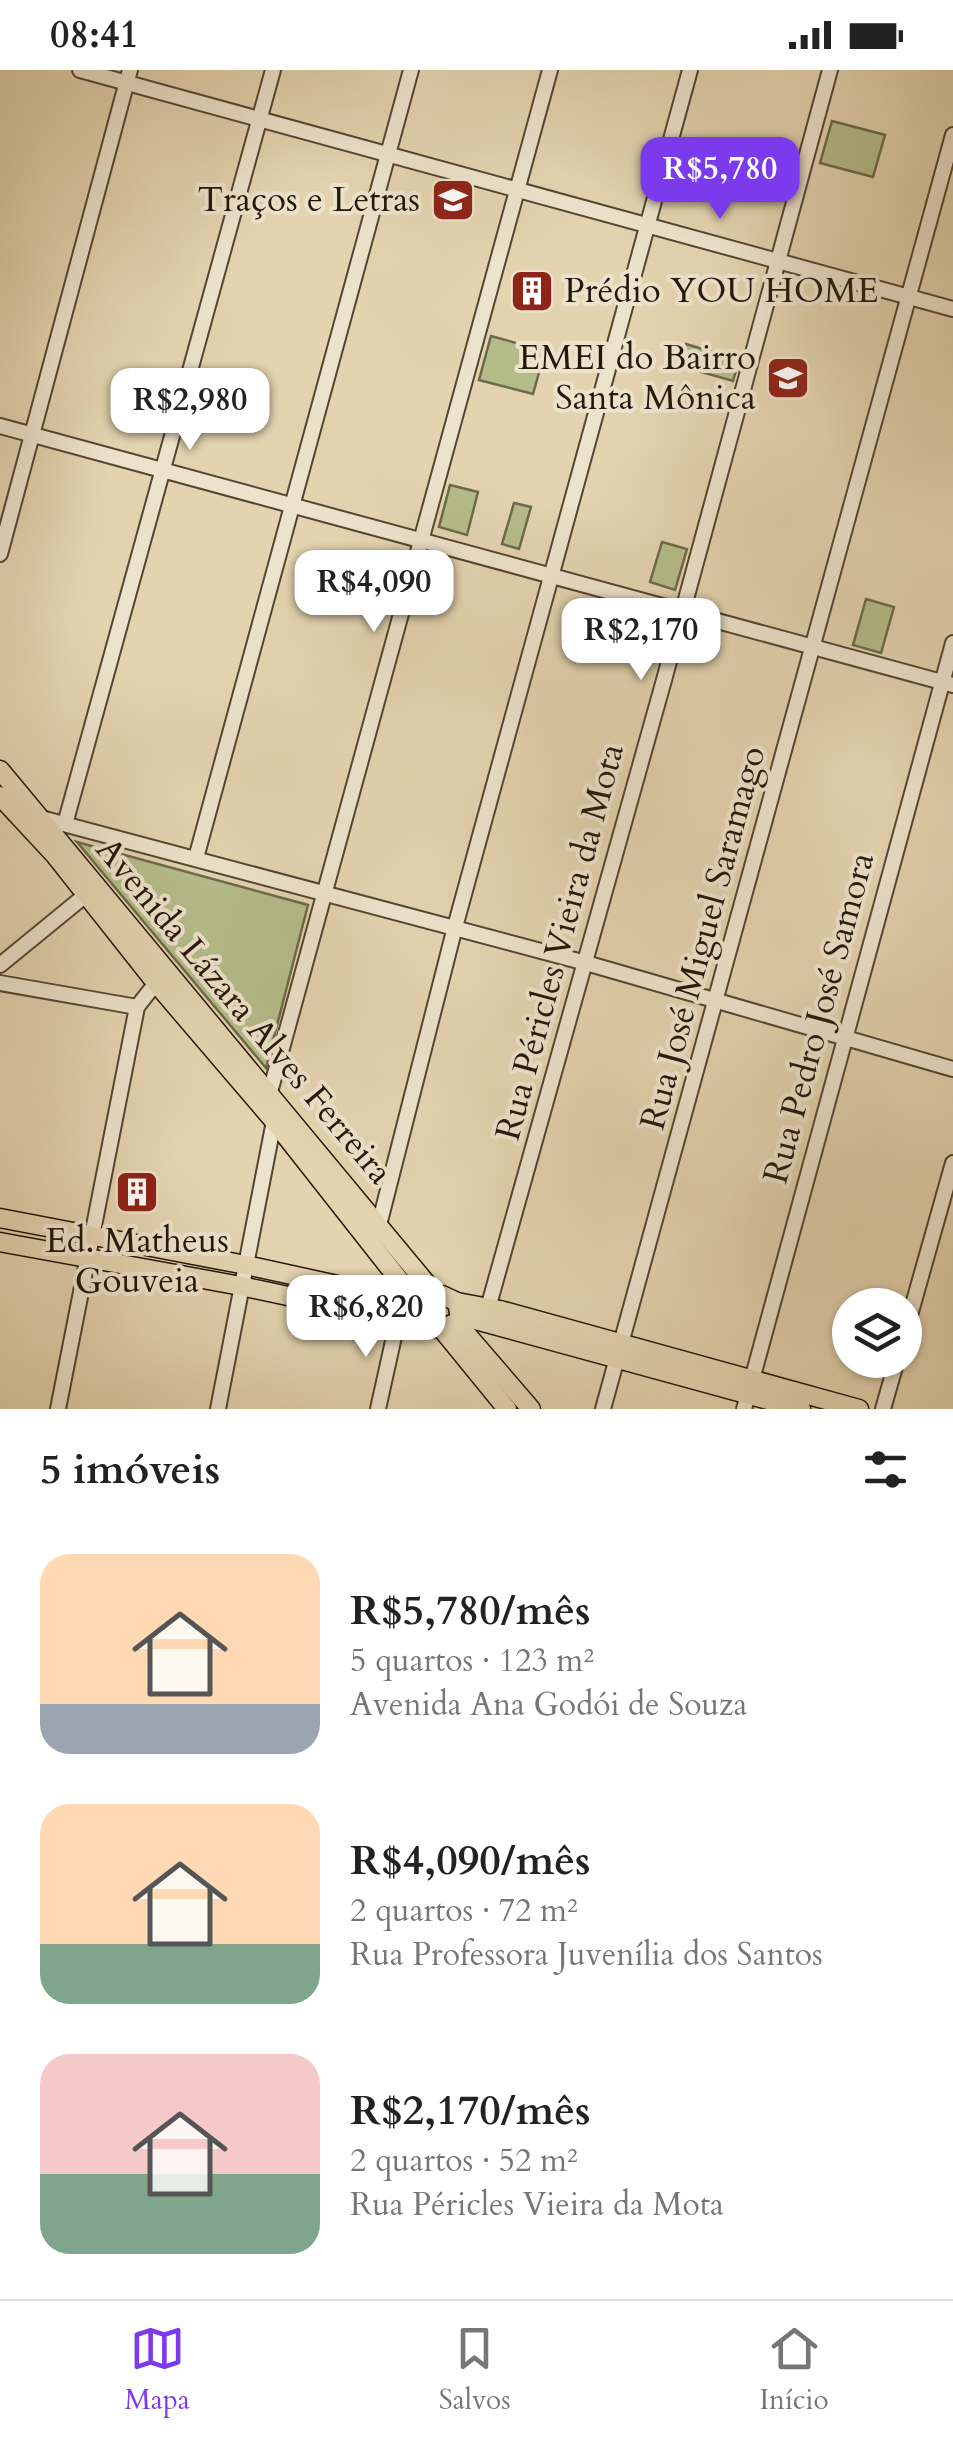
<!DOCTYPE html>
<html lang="pt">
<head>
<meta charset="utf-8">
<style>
  :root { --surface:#fff; --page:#f2f2f2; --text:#222; --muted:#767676; --line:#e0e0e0; --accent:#7c3aed }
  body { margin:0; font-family:Cardo,serif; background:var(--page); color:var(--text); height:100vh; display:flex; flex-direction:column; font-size:38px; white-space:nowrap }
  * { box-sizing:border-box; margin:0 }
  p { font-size:32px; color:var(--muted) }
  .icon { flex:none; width:55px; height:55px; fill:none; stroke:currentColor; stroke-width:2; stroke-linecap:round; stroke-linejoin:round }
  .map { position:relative; height:1339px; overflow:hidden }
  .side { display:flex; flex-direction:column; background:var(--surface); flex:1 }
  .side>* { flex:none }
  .controls { position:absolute; left:832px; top:1218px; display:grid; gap:20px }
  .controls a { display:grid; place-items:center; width:90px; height:90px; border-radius:50%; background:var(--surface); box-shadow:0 2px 8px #0004; font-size:50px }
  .price { position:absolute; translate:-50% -85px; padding:0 22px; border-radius:20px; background:#fff; color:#222; font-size:32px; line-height:65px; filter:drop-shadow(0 2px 5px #0008) }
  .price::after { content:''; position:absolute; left:50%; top:60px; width:30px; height:22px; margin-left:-15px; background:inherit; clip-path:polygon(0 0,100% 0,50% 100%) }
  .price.active { background:var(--accent); color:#fff }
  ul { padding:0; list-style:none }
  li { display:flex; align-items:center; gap:30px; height:250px; padding:0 40px }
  li span { display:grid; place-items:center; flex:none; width:280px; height:200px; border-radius:30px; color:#555 }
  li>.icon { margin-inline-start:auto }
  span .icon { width:120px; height:120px; fill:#fffc; stroke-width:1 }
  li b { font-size:42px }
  h2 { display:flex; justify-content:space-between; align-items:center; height:120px; padding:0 40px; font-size:42px }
  .status { display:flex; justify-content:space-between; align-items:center; height:70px; padding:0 50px; background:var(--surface); direction:ltr }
  .status svg { height:28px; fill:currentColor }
  .menu { display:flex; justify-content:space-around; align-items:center; height:140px; border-top:2px solid var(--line); background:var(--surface); font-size:28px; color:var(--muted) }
  .menu a { display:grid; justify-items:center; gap:5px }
  .menu .active { color:var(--accent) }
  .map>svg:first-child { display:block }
  .green { fill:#b4bc8a; stroke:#6c6a4a; stroke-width:2.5 }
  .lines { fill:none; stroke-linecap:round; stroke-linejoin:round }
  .minor-casing { stroke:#544633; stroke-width:18 }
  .major-casing { stroke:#25170a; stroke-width:21 }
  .minor { stroke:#ede2cb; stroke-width:14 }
  .major { stroke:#e3d3af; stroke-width:18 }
  .labels { text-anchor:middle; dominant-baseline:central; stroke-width:8; stroke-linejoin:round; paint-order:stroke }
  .poi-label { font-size:35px; fill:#25170a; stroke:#ede2cb; text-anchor:end }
  .street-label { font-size:35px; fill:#25170a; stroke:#ede2cb }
</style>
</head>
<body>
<div class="status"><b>08:41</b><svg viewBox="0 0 49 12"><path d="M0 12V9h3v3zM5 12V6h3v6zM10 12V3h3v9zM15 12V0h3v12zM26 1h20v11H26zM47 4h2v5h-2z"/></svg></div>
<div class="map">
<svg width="953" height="1339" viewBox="0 0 953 1339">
  <rect width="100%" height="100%" fill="#e3d3af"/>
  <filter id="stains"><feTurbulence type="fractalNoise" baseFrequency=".002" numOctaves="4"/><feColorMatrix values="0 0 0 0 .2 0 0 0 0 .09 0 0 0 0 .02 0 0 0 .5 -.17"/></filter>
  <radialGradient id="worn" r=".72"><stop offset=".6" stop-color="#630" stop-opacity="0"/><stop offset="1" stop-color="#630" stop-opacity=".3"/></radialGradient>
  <g class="green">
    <path d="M832,51L885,65L873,107L820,93Z"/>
    <path d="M491,266L545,281L533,324L479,310Z"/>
    <path d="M686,274L739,290L733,311L680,296Z"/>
    <path d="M450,415L478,422L467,465L439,457Z"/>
    <path d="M514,433L531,437L519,479L502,474Z"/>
    <path d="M662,472L687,479L675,520L650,512Z"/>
    <path d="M866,529L894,537L881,583L853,575Z"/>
    <path d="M77,772L308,835L266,998Z"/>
  </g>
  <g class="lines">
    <g class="minor-casing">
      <g id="minor">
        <path d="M80,0L953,239"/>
        <path d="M0,356L953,615"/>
        <path d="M0,484L130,0"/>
        <path d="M41,748L586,893L953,999"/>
        <path d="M65,754L273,0"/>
        <path d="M196,788L411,0"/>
        <path d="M0,895L93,819"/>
        <path d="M0,913L137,937"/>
        <path d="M270,1022L550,0"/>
        <path d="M379,1155L455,857L690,0"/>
        <path d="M488,1238L664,610L830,0"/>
        <path d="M905,1263L953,1093"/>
        <path d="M58,1339L137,937L156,913"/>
        <path d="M218,1339L274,1051"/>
        <path d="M378,1339L399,1244"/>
        <path d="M603,1339L953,65"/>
        <path d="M744,1339L953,573"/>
        <path d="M883,1339L897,1290"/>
      </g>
    </g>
    <g class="major-casing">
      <g id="major">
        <path d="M0,700L436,1225"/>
        <path d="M0,726L54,784L156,913L274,1051L411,1225"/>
        <path d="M0,1148L246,1195L401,1229"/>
        <path d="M0,1172L241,1216L405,1251"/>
        <path d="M411,1225H442L457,1232L460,1249C444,1263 413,1260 399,1244L401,1229Z"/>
        <path d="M457,1232L500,1240L859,1339"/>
        <path d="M461,1246L801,1339"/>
        <path d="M457,1253L531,1339"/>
        <path d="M441,1258L507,1339"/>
      </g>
    </g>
    <use href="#minor" class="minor"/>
    <use href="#major" class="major"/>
  </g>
  <defs>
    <g id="school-square" transform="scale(2.25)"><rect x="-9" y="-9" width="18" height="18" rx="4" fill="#8f2418" stroke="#ede2cb"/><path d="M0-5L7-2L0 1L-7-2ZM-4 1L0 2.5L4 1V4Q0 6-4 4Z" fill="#fff"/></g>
    <g id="building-square" transform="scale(2.25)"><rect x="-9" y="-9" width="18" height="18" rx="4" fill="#8f2418" stroke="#ede2cb"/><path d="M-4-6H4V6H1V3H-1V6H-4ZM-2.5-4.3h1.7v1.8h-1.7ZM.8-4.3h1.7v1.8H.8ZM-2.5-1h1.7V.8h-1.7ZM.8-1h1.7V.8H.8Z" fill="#fff"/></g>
  </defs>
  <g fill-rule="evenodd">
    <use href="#school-square" x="453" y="130"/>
    <use href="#building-square" x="532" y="221"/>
    <use href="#school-square" x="788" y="308"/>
    <use href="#building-square" x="137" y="1122"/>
  </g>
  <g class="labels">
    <g class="poi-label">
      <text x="420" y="130">Traços e Letras</text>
      <text x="564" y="221" text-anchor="start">Prédio YOU HOME</text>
      <text x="756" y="288">EMEI do Bairro<tspan x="756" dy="40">Santa Mônica</tspan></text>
      <text x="137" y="1171" text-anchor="middle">Ed. Matheus<tspan x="137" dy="40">Gouveia</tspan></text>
    </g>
    <g class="street-label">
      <text transform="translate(703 868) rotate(-75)">Rua José Miguel Saramago</text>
      <text transform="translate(560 872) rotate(-75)">Rua Péricles Vieira da Mota</text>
      <text transform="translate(244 941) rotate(50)">Avenida Lázara Alves Ferreira</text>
      <text transform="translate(819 948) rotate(-75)">Rua Pedro José Samora</text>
    </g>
  </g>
  <rect width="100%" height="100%" filter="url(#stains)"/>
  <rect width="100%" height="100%" fill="url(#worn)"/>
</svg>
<div class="controls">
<a><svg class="icon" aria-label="layers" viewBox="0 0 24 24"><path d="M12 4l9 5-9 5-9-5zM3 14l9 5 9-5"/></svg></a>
</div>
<b class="price active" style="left:720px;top:152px">R$5,780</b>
<b class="price" style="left:190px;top:383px">R$2,980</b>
<b class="price" style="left:374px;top:565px">R$4,090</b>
<b class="price" style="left:641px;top:613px">R$2,170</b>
<b class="price" style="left:366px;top:1290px">R$6,820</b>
</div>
<section class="side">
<h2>5 imóveis<svg class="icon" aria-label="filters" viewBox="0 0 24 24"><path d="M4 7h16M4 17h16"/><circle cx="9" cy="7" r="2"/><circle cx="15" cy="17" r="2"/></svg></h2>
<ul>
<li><span style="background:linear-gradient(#ffd9b3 75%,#9aa5b1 0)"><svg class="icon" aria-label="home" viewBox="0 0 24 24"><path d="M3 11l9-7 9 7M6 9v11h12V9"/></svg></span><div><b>R$5,780/mês</b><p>5 quartos · 123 m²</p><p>Avenida Ana Godói de Souza</p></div></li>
<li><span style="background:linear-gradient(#ffd9b3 70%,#7fa58c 0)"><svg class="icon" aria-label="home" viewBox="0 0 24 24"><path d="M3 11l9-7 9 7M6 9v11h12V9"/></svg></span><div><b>R$4,090/mês</b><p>2 quartos · 72 m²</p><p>Rua Professora Juvenília dos Santos</p></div></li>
<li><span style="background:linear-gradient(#f6c9c9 60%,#7fa58c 0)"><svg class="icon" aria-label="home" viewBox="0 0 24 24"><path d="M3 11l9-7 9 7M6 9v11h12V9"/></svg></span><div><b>R$2,170/mês</b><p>2 quartos · 52 m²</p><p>Rua Péricles Vieira da Mota</p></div></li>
</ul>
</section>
<nav class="menu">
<a class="active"><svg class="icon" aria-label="map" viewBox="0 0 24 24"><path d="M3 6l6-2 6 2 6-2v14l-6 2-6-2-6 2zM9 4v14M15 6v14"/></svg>Mapa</a>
<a><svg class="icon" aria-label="saved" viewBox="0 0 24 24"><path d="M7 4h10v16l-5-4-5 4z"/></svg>Salvos</a>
<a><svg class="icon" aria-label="home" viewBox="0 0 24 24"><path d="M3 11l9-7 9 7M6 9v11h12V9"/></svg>Início</a>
</nav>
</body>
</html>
